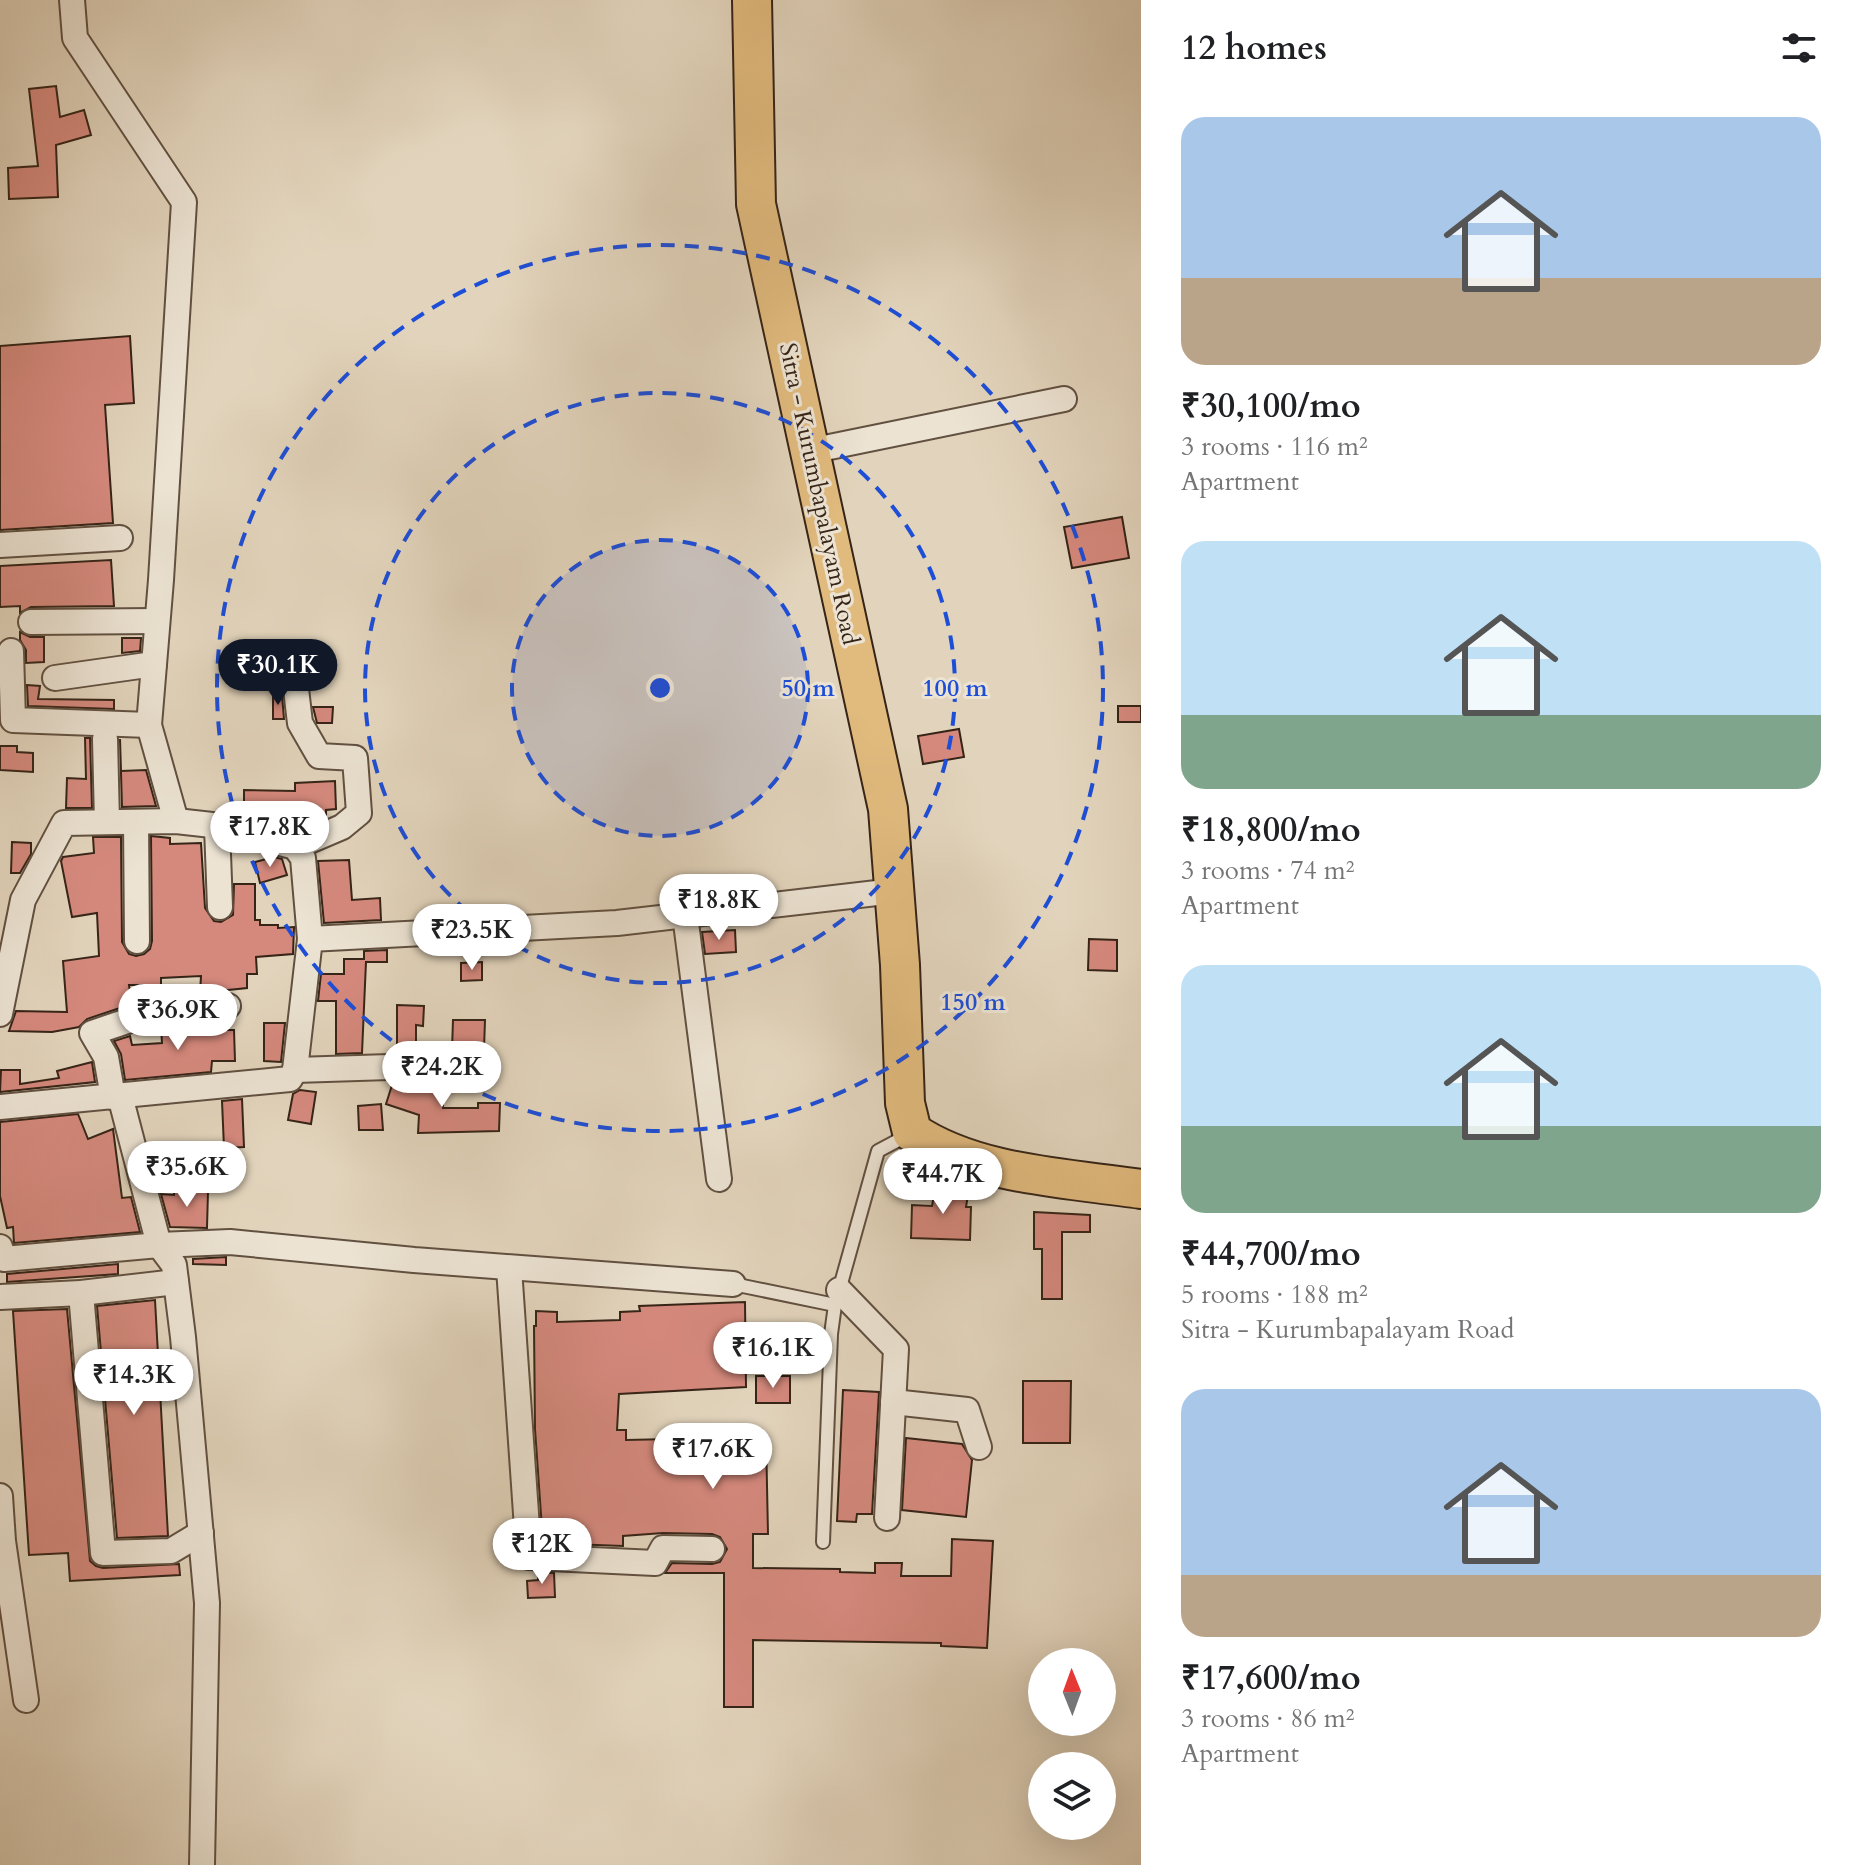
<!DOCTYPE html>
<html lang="en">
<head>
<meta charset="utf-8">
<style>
  :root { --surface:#fff; --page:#f6f6f6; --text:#202124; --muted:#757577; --accent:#111827 }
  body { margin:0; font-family:Cardo,serif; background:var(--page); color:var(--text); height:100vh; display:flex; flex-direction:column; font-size:30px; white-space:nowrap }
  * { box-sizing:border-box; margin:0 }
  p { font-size:26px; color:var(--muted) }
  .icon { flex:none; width:44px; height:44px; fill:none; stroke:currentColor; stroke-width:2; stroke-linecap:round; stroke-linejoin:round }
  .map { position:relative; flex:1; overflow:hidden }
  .sheet { display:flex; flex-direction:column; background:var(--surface); width:720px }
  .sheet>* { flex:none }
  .needle { width:52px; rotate:359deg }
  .tools { position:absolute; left:1028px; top:1648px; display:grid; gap:16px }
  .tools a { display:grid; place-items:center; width:88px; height:88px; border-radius:50%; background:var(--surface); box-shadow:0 8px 32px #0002; font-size:40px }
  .price { position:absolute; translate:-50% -68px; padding:0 18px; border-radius:28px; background:#fff; color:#222; font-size:26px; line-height:52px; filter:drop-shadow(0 2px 4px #0008) }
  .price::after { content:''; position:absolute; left:50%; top:48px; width:24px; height:18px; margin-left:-12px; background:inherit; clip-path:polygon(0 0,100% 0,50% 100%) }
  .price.selected { background:var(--accent); color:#fff }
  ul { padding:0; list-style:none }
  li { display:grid; align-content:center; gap:16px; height:424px; padding:0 40px }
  li span { display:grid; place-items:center; height:248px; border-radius:24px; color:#555 }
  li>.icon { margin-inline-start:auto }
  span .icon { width:144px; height:144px; fill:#fffc; stroke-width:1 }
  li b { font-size:34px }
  h2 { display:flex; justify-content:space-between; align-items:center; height:96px; padding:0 40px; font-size:34px }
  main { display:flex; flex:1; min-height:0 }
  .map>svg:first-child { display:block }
  .building { fill:#d5897d; stroke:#362417; stroke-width:2 }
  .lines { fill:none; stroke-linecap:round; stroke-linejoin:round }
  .service-casing { stroke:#615040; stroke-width:16 }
  .minor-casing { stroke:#615040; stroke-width:28 }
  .primary-casing { stroke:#362417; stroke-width:42 }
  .service { stroke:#ece3d3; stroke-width:12 }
  .minor { stroke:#ece3d3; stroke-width:24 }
  .primary { stroke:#e1ba7e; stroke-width:38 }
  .ring { fill:none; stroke:#1d4ed8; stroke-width:4; stroke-dasharray:14 10 }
  .labels { text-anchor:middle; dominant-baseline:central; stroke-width:6; stroke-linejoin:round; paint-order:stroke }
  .street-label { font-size:24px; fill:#362417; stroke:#ece3d3 }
  .centre { fill:#1d4ed8; stroke:#ece3d3; stroke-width:4 }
  .ring-label { font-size:24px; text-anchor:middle; font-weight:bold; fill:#1d4ed8; stroke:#ece3d3; stroke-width:6; stroke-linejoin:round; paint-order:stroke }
</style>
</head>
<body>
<main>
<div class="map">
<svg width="1141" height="1865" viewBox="0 0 1141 1865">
  <rect width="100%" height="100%" fill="#e2d4bc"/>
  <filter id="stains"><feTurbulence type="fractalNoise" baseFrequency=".0025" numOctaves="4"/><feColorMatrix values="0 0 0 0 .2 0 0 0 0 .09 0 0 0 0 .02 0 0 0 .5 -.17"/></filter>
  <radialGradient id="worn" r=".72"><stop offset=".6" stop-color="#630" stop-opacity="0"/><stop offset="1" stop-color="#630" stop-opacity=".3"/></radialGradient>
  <g class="building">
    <path d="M56,86L60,117L84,110L91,135L56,145L58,197L9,199L8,168L38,166L29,89Z"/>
    <path d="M130,336L134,403L105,405L113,523L0,530V346Z"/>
    <path d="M1122,517L1129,558L1072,568L1064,527Z"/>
    <path d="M111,560L114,606L31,607L20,613V606L0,607V566Z"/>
    <path d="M20,632L30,637H44V662L26,663V650L20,640Z"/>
    <path d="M122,638H141L140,651L122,653Z"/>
    <path d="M27,685L40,686L38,699L114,700V709L28,706Z"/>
    <path d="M273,694L282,695L284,719H273Z"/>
    <rect x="1118" y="706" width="23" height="16"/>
    <path d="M313,707H333L332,723H317Z"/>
    <path d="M959,729L964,757L923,764L918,736Z"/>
    <path d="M85,738H90L92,808H66L67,778L86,779Z"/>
    <path d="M120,739L121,771L146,770L156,806L122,807Z"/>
    <path d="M0,746H17V752L33,753V772L0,770Z"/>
    <path d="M335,781L336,809L326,810V817L305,826L265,824L244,818V790L295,791V783Z"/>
    <path d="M151,836L170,838V844L201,843L205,908L214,921L221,922L233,915L234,884H255V920H260V925H278V928L294,927L293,954L256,957L257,974H247V988L200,993L201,976L161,978V985H129L132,1004L87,1019L79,1027L52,1032L9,1031L16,1011L67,1012L63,961L99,956L97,913L72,917L61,861L63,857L94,853L93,837H121L122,942L129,954L136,956L144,954L150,949L152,941Z"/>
    <path d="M12,842L31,843V854L20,873H11Z"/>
    <path d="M274,857L282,859L287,875L260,883L255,862Z"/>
    <path d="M349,860L352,900L380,898L381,920L324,923L318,861Z"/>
    <path d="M735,930L736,952L705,954L702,932Z"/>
    <path d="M1089,939L1117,940V971L1088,970Z"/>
    <path d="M387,950V962H366L362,1053L336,1054V1001H318L321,974H344V959H364V951Z"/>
    <path d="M482,962V980L461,981V963Z"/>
    <path d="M397,1005L424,1006L423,1026L416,1025V1051L397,1052Z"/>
    <path d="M453,1020H485L484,1049L452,1050Z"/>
    <path d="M218,1022V1030H234L235,1061H212L211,1072L125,1080L121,1054L114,1041L130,1036L132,1045L162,1043L161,1026Z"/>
    <path d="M264,1023H285L281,1062L264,1061Z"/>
    <path d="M92,1062L95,1082L0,1092L1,1070H20V1084L59,1078L57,1071Z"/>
    <path d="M442,1080L443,1108H478V1103H500L499,1131L418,1133L419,1115L386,1104L393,1082Z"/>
    <path d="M300,1090L316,1092L311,1124L288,1120L293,1094Z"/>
    <path d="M242,1099L244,1147L224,1148L222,1101Z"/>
    <path d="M381,1104L383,1130H359L358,1106Z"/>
    <path d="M78,1114L88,1139L113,1129L122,1198L131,1197L140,1232L14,1243L13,1227L7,1228L0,1196V1122Z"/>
    <path d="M936,1184L969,1189L966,1207H971L970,1240L911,1238L912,1205L932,1206Z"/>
    <path d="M174,1190L208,1191L207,1228L170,1227L161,1194L174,1195Z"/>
    <path d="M1034,1212L1090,1215V1232H1062V1299H1042V1249H1034Z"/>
    <path d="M226,1257V1265L193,1264V1259Z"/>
    <path d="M118,1264V1274L7,1282V1274Z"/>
    <path d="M155,1300L168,1536L117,1538L97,1306Z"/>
    <path d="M745,1302L746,1387L619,1394L617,1430H626V1440L766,1437L768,1534H753V1568L840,1569V1572L875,1573V1563H902L901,1576H951L952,1539L993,1541L987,1648L941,1646V1643L753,1640V1707H724V1573H665L672,1563L712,1564L720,1562L727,1549L720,1537L712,1534L663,1533L623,1536V1546L543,1543L535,1429L534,1326H536V1311L557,1312V1322L620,1320V1312L640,1311L639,1306Z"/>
    <path d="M67,1309L90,1561L96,1566L103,1568L179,1564L180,1575L70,1581L68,1553L29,1555L13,1311Z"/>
    <rect x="756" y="1376" width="34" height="27"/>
    <path d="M1023,1381H1071L1070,1443H1023Z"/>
    <path d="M843,1390L879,1392L872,1514H857L856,1522L837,1521Z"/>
    <path d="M906,1438L962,1444L972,1460L966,1517L902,1510Z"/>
    <path d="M538,1572L554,1573L555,1597L528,1598L527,1581L538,1580Z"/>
  </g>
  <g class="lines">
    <g class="service-casing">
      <g id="service">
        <path d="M733,1284L835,1305"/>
        <path d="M823,1542L831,1334L835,1305L878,1151L910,1134"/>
      </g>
    </g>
    <g class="minor-casing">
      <g id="minor">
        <path d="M72,0L75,38L184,202L161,580L149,725L176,821"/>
        <path d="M810,451L1064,399"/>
        <path d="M0,545L120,538"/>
        <path d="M31,622L157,621"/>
        <path d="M11,651L13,720L149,725"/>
        <path d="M294,672L300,723L319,756L355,758L359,813L342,827L295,847"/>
        <path d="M55,678L154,664"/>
        <path d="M105,739L107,822"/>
        <path d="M136,822L137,941"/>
        <path d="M217,827L220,907"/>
        <path d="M685,915L719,1179"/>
        <path d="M0,1014L23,900L64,823L176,821L212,825L295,847L303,858L310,939"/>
        <path d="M295,1070L485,1064"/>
        <path d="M120,1096L159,1245L230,1242L414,1260L733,1284"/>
        <path d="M113,1097L106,1057L92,1033L154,1012L228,1006"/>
        <path d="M0,1107L290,1079L295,1070L310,939L617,923L894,891"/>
        <path d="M0,1247L4,1259L159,1245L174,1265L183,1337L207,1603L202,1865"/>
        <path d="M509,1268L529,1557L655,1563L663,1548L712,1549"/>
        <path d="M839,1290L896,1349L887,1518"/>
        <path d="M81,1293L103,1553L171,1551L201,1533"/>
        <path d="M0,1297L81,1293L176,1282"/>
        <path d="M893,1402L967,1410L979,1447"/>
        <path d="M0,1496L3,1541L26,1700"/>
      </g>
    </g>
    <g class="primary-casing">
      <path id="primary" d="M752,0L756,204L888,809L900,965L905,1103L912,1132C975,1175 1067,1178 1141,1189"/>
    </g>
    <use href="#service" class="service"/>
    <use href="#minor" class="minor"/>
    <use href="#primary" class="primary"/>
  </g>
  <circle cx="660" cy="688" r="148" fill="#1d4ed8" fill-opacity=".12"/>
  <g class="ring">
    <circle cx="660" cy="688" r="148"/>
    <circle cx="660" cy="688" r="295"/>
    <circle cx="660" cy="688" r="443"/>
  </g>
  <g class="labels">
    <g class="street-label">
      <text transform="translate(819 494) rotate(78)">Sitra - Kurumbapalayam Road</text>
    </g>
  </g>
  <circle cx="660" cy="688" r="12" class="centre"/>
  <g class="ring-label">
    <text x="808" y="696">50 m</text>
    <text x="955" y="696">100 m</text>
    <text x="973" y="1010">150 m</text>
  </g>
  <rect width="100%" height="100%" filter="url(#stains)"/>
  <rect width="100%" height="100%" fill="url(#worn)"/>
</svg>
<div class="tools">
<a><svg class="needle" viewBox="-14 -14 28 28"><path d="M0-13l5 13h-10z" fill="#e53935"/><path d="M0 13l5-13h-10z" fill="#757577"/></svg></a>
<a><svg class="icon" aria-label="layers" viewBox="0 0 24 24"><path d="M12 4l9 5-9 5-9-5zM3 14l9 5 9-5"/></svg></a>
</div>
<b class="price selected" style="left:278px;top:707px">₹30.1K</b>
<b class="price" style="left:270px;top:869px">₹17.8K</b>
<b class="price" style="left:719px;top:942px">₹18.8K</b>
<b class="price" style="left:472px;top:972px">₹23.5K</b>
<b class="price" style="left:178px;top:1052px">₹36.9K</b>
<b class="price" style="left:442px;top:1109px">₹24.2K</b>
<b class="price" style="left:187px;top:1209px">₹35.6K</b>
<b class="price" style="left:943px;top:1216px">₹44.7K</b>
<b class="price" style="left:773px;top:1390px">₹16.1K</b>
<b class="price" style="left:134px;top:1417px">₹14.3K</b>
<b class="price" style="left:713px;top:1491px">₹17.6K</b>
<b class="price" style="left:542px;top:1586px">₹12K</b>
</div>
<section class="sheet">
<h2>12 homes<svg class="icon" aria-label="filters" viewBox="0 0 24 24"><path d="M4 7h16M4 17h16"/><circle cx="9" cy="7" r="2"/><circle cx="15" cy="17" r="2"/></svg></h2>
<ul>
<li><span style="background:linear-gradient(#a9c7e8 65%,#b9a48a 0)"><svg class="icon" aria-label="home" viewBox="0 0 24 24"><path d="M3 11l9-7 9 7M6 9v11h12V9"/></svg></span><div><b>₹30,100/mo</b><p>3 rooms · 116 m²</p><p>Apartment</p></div></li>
<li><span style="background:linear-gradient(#bfe0f5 70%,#7fa58c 0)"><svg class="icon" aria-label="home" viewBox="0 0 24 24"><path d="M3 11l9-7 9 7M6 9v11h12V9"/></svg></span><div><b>₹18,800/mo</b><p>3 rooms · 74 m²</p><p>Apartment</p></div></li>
<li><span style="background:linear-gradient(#bfe0f5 65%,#7fa58c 0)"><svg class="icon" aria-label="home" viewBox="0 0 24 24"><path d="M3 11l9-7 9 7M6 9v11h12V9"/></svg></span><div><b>₹44,700/mo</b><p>5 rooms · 188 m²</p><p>Sitra - Kurumbapalayam Road</p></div></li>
<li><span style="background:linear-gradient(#a9c7e8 75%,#b9a48a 0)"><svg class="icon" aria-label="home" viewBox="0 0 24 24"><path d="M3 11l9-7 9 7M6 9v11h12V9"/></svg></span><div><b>₹17,600/mo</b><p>3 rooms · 86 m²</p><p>Apartment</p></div></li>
</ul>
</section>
</main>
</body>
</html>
